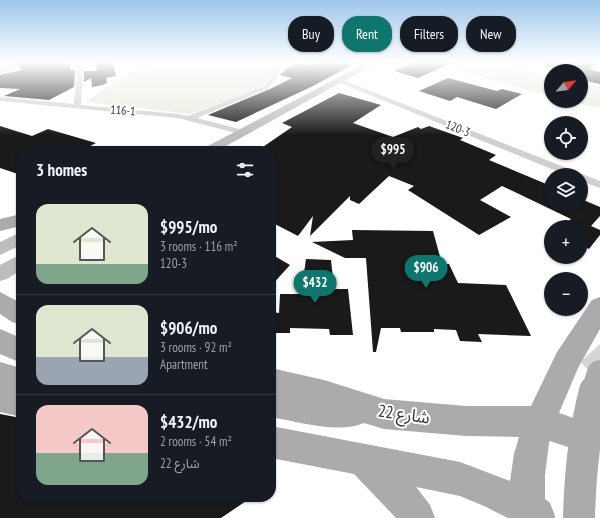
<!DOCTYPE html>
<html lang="en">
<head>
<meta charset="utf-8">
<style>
  :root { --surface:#171b24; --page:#20242c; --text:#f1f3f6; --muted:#9ea1a6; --line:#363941; --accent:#0f766e }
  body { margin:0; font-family:"PT Sans Narrow","Noto Sans Arabic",sans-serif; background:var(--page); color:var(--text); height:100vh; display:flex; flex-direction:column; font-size:15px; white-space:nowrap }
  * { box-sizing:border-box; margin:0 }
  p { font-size:13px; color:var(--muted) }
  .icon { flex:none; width:22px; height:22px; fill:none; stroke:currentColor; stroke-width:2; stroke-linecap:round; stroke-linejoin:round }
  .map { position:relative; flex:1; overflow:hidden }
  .side { position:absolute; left:16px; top:146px; width:260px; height:356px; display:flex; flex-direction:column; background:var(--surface); border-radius:16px; box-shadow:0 1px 3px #0004 }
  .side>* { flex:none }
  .hud { position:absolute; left:288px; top:16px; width:252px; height:36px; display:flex; gap:8px }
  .needle { width:26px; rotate:62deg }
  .buttons { position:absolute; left:544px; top:64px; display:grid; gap:8px }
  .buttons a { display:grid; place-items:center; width:44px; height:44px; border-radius:50%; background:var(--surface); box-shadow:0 1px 3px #0004; font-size:20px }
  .price { position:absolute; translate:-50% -34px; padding:0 9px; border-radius:14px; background:var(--accent); color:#fff; font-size:13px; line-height:26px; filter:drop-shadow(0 1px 2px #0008) }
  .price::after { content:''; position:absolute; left:50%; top:24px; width:12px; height:9px; margin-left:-6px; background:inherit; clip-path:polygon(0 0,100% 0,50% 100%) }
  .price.on { background:#222; color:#fff }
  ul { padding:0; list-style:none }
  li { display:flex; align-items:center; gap:12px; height:100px; padding:0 20px }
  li+li { border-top:1px solid var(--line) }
  li span { display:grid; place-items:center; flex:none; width:112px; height:80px; border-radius:12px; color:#555 }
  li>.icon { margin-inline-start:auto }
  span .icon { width:48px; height:48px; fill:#fffc; stroke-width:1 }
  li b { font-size:17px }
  h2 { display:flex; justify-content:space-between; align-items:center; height:48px; padding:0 20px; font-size:17px }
  .pill { padding:0 14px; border-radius:16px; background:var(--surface); box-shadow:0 1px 3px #0004; font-size:14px; line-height:36px }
  .pill.on { background:var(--accent); color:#fff }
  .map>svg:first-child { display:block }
  .green { fill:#e6ecdf }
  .building { fill:#1a1a1a }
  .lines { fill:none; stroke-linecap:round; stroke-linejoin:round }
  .primary-tunnel { stroke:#d6d6d6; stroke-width:26; stroke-dasharray:26 13; stroke-linecap:butt }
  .street { fill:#d0d0d0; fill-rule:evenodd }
  .secondary { fill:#bdbdbd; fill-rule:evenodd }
  .primary { fill:#ababab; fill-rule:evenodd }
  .primary-bridge-far1 { stroke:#ababab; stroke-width:26 }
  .primary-bridge { stroke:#ababab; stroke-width:32 }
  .labels { text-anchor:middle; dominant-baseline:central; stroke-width:4; stroke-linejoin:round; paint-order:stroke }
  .far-street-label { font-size:12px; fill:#333; stroke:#fff }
  .near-street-label { font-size:17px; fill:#333; stroke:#fff }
</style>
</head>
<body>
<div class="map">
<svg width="600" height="518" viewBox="0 0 600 518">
  <rect width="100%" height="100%" fill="#fff"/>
  <g class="green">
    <path d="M173,62H282L264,87L190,114L85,102L132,72Z"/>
    <path d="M471,62H493L551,77V96L454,70Z"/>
    <path d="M581,83L600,87V108L569,101H581Z"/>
  </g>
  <g class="building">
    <path d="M16,62H70L71,70H75L74,87L49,100L4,96L20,89L0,88V75L22,70Z"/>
    <path d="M96,62H113L116,76L106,78L107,83L102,85L92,87L91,78L84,82V71H97Z"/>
    <path d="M316,62H336L352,65L311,87L236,122L208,115L270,89L292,78L280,75L289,66L292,67L294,64L303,63L310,65Z"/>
    <path d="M416,62H454L418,78L394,71Z"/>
    <path d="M545,62H600L589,69L600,72V84L581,80V71H564L545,66Z"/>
    <path d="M448,78L497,91L502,89L522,94L496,109L457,97L450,101L419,91Z"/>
    <path d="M339,93L381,105L353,123L393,137L418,127L421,129L429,126L463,138L460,140L496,155L489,160L551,186V205H581V199L600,207V216L591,226L600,230V235L589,249L581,245V227H563L571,219L502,186L480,200L511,217L479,235L408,190L414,186L389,176L359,204L350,200V196L310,236L313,216L298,236L271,222V151H257L292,127L282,123Z"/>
    <path d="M0,126L32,136L48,129L96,143L81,151H21V175L0,168Z"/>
    <path d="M352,230L433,231L442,264H449L458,283L506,285L531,336L478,334L482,342L460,341L456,330L434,329V332H401L400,328H381L376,352H373L366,258H345L312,242L353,240Z"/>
    <path d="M271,254L290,265L271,286Z"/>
    <path d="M306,259L331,260L334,289H348L353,335H330L329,329L290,328V333H271V312L279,313L280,294H301Z"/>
    <path d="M0,414L21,418V497H252L221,518H0Z"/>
  </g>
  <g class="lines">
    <path class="primary-tunnel" d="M590,353L600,364"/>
    <g class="street">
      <path d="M0,62H12L16,65L12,70L0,74V70L8,68L10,66L0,65Z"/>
      <path d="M77,62H83L81,105L178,114L188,116L265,86L282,62H288L269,88L197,118L247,131L248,133L247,135H244L178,118L0,101V97L74,104Z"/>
      <path d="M346,62H357L370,66L367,68Z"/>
      <path d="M340,79L600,181V188L581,181V175H566L338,82L337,81Z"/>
    </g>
    <g class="secondary">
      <path d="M368,62H378L217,151H202L204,148Z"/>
      <path d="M21,232V245L0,255V242Z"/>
      <path d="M21,254V270L7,279L0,281V265Z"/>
    </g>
    <g class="primary">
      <path d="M21,214V226L0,231V219Z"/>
      <path d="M0,292L21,303V325L12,322L0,314Z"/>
      <path d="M600,297V329L578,368L559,413L582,421L587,432L582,443L571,448L550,441L549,443L545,475V499L550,503L555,516V518H508L484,506L460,496L416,487L430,505L435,518H396L354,474L271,458V426L460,462L510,481L514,454L519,437L466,436L384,429L364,423C339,434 298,422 271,417V368L324,380L384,399L466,406H531L557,352L592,300Z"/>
      <path d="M0,329L21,338V363L0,354Z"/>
      <path d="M0,362L21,368V417L0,412Z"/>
    </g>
    <path class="primary-bridge-far1" d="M594,392L600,373"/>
    <path class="primary-bridge" d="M579,518C580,475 584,433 595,391"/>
  </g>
  <linearGradient id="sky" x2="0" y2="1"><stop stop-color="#9ec6ea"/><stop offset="0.46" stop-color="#fff"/><stop offset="1" stop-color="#fff" stop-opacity="0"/></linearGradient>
  <rect width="600" height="135" fill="url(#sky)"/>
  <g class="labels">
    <g class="far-street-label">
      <text transform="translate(123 110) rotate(5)">116-1</text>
      <text transform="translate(458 128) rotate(22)">120-3</text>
    </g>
    <g class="near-street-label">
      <text transform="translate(404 414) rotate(8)">شارع 22</text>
    </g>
  </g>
</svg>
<div class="buttons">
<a><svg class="needle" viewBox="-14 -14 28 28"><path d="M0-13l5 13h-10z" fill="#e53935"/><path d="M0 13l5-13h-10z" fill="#9ea1a6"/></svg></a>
<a><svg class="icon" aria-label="locate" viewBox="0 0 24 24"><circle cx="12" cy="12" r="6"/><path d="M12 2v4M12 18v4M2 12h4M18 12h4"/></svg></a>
<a><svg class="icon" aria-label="layers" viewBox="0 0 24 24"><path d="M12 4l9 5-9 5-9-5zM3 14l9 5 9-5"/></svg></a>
<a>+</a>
<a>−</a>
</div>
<b class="price on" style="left:393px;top:171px">$995</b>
<b class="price" style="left:426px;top:289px">$906</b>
<b class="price" style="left:315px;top:304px">$432</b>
<div class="hud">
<a class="pill">Buy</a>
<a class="pill on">Rent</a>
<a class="pill">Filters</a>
<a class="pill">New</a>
</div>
<section class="side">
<h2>3 homes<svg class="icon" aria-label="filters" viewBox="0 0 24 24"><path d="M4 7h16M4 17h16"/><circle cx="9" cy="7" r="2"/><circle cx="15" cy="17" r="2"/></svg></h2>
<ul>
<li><span style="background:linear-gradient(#dfe7d0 75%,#7fa58c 0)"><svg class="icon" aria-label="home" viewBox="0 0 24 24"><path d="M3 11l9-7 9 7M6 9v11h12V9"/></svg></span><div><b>$995/mo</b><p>3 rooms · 116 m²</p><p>120-3</p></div></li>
<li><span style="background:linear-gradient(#dfe7d0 65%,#9aa5b1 0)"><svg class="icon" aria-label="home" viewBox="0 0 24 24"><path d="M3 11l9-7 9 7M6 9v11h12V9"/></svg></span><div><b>$906/mo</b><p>3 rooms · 92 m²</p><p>Apartment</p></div></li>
<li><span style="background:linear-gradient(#f6c9c9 60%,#7fa58c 0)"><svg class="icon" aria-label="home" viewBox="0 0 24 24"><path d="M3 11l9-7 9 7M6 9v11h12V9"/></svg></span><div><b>$432/mo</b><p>2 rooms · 54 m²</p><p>شارع 22</p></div></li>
</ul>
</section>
</div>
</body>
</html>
